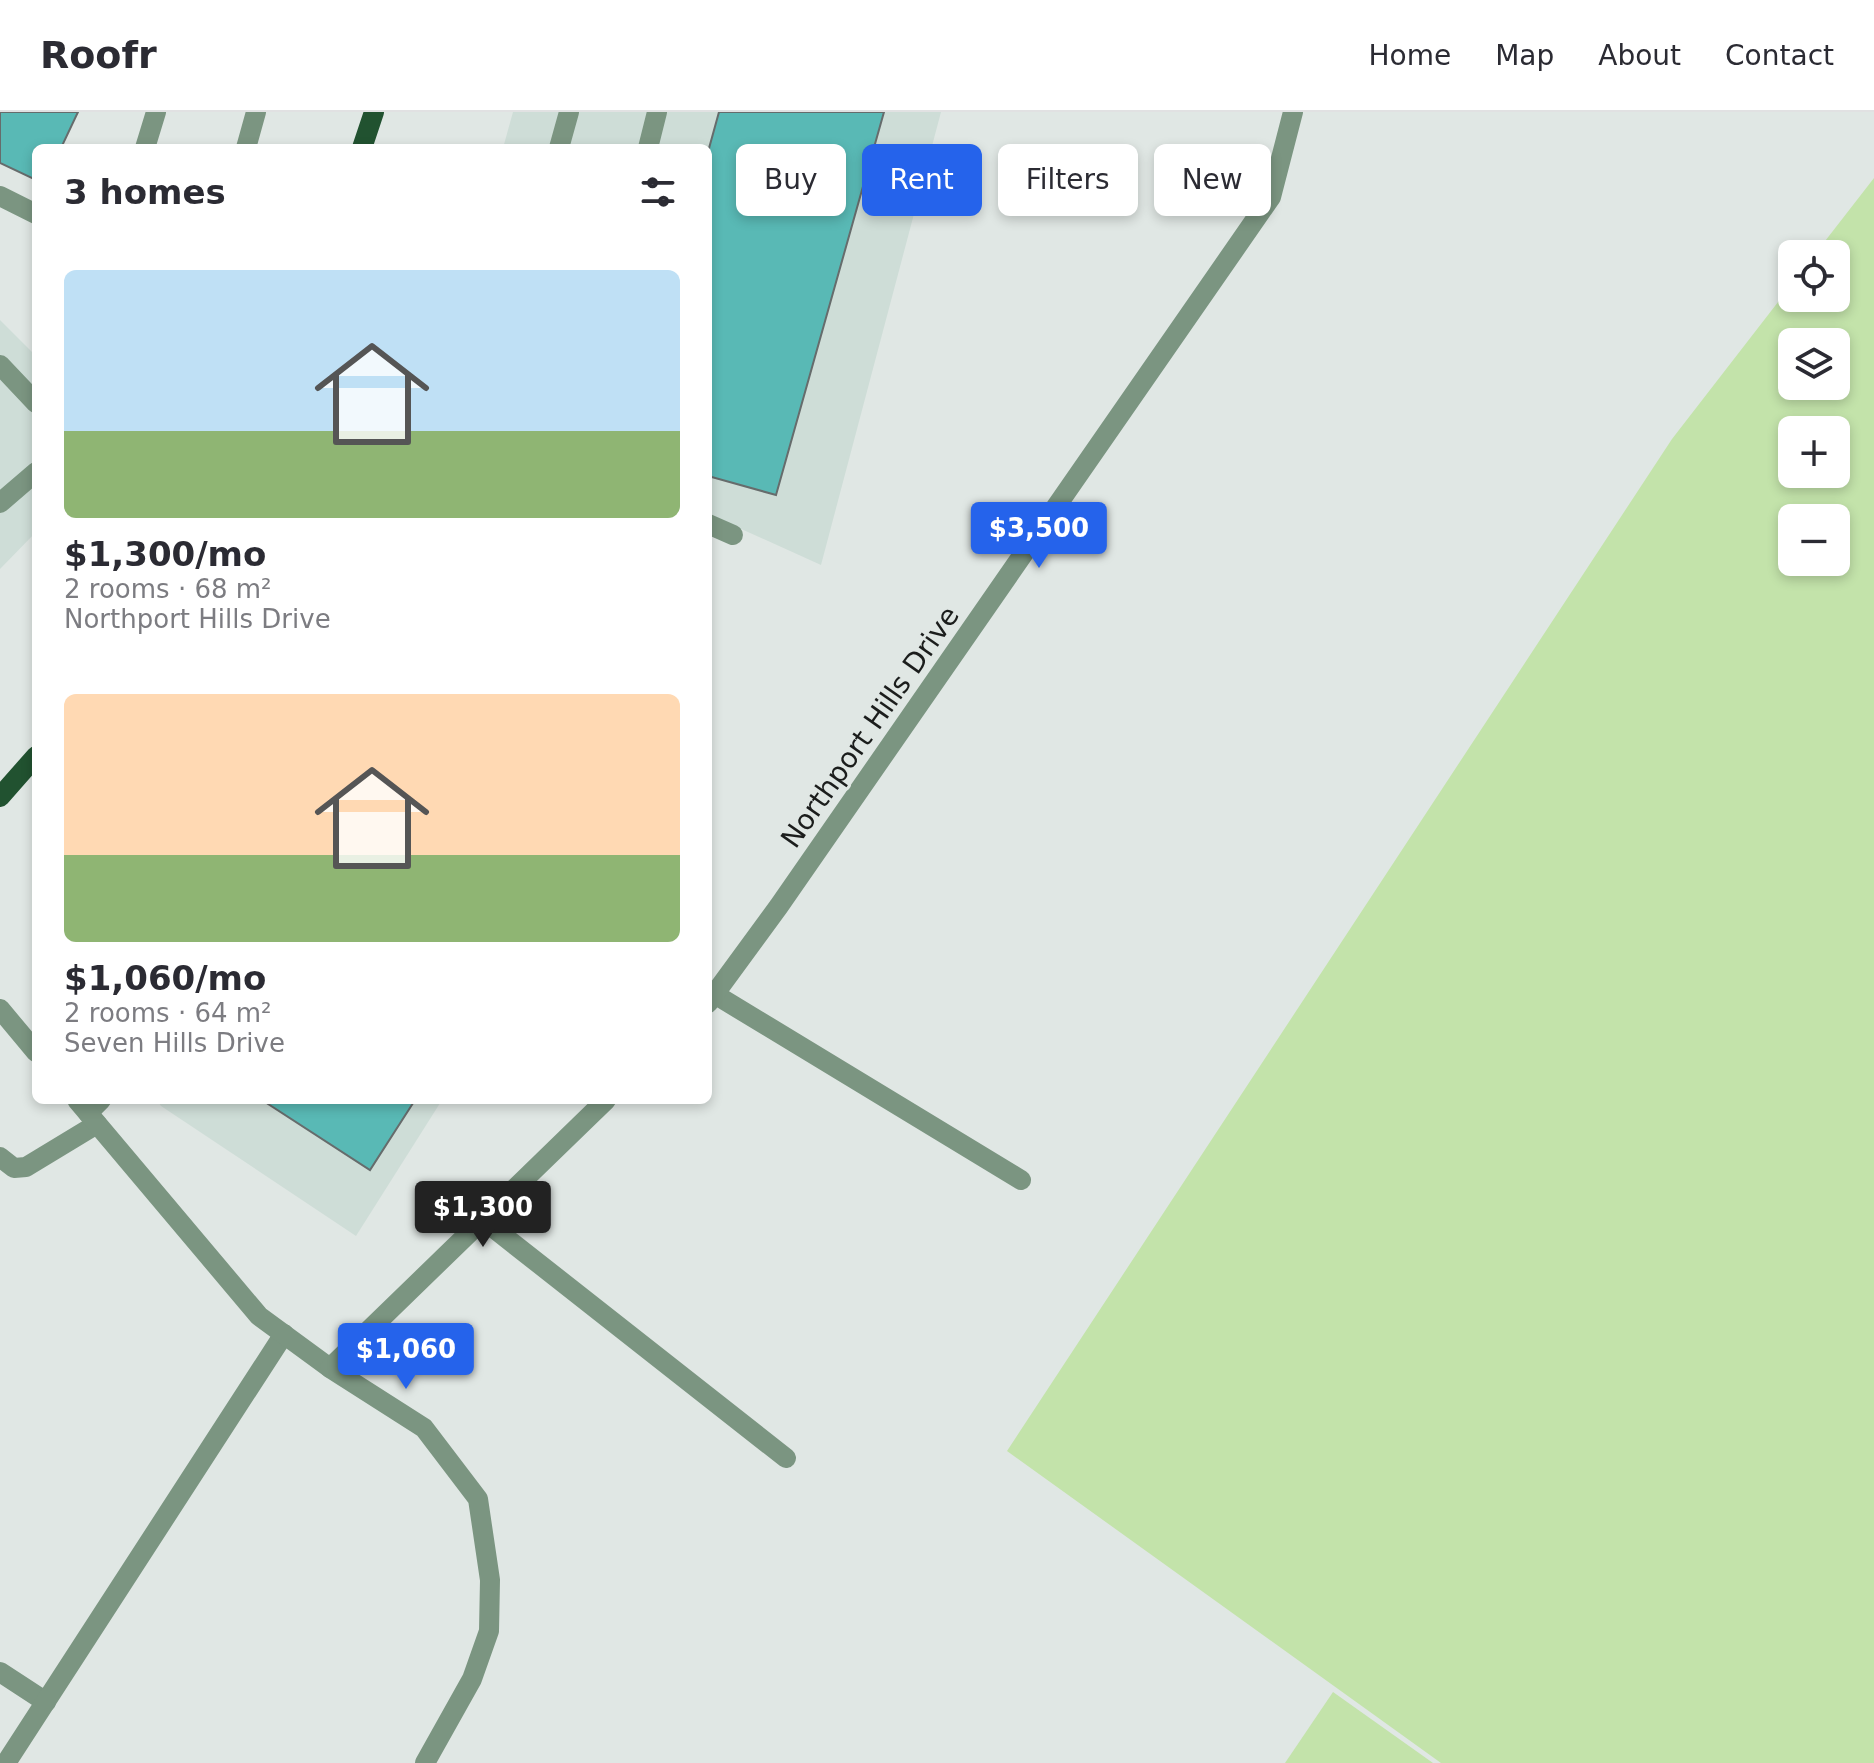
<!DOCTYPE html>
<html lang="en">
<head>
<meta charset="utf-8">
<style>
  :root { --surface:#fff; --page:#f7f7f7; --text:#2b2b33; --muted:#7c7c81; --line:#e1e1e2; --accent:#2563eb }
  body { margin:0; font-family:"DejaVu Sans",sans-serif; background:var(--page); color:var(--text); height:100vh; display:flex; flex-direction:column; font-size:30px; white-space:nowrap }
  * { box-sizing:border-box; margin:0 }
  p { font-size:26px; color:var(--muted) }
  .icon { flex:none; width:44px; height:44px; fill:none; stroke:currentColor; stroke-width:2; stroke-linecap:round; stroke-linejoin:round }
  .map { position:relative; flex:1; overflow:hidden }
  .details { position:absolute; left:32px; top:32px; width:680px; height:960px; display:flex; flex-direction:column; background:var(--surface); border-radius:12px; box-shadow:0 4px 12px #0003 }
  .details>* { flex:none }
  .guide { position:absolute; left:736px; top:32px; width:760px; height:72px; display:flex; gap:16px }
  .fabs { position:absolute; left:1778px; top:128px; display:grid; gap:16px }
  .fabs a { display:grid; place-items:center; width:72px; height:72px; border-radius:12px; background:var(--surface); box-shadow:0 4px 12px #0003; font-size:40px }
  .price { position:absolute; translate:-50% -68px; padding:0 18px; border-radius:8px; background:var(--accent); color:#fff; font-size:26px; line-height:52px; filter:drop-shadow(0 2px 4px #0008) }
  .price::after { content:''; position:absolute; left:50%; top:48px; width:24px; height:18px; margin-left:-12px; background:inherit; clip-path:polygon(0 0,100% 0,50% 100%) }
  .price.on { background:#222; color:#fff }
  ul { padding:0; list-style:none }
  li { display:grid; align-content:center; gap:16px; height:424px; padding:0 32px }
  li span { display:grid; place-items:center; height:248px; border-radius:12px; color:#555 }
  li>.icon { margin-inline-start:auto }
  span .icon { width:144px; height:144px; fill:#fffc; stroke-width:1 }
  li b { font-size:34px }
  h2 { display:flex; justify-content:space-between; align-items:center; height:96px; padding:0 32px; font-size:34px }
  .chip { padding:0 28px; border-radius:12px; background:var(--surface); box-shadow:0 4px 12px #0003; font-size:28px; line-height:72px }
  .chip.on { background:var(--accent); color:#fff }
  header { display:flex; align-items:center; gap:48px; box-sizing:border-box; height:112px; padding:0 40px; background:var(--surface); border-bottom:2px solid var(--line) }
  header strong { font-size:38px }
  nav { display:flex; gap:44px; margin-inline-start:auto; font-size:28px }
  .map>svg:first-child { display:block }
  .built { fill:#ceddd7 }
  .green { fill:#c3e3aa; fill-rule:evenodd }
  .building { fill:#59b9b5; stroke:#666c6c; stroke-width:2 }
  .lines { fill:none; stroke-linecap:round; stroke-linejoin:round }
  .lane { stroke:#7b9581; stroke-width:20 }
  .street { stroke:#7b9581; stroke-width:20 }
  .primary { stroke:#215230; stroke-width:20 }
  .labels { text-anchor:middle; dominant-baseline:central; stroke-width:6; stroke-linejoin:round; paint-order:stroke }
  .street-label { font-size:28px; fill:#1b1d1c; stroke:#e0e7e4 }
</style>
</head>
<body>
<header>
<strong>Roofr</strong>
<nav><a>Home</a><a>Map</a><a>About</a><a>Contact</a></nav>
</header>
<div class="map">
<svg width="1874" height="1651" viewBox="0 0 1874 1651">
  <rect width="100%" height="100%" fill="#e0e7e4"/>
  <g class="built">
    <path d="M513,0H941L821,453L708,402V36H503Z"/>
    <path d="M0,208L36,244V420L0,457Z"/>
    <path d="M157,988H442L356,1124L161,994Z"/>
  </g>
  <g class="green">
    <path d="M1874,66V1651H1441L1007,1339L1672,327L1792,172V186H1836V142H1815ZM1792,230H1836V274H1792ZM1792,318H1836V362H1792ZM1792,406H1836V450H1792Z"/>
    <path d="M1333,1580L1433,1651H1285Z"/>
  </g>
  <g class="building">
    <path d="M0,0H78L61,36H36V68L0,51Z"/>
    <path d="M719,0H884L776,383L708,364V40Z"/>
    <path d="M262,988H415L370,1058Z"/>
  </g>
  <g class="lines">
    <g class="lane">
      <path d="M145,36L156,0"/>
      <path d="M246,36L256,0"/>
      <path d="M559,36L569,0"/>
      <path d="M648,36L657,0"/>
      <path d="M0,84L36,102"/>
      <path d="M0,253L36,291"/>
      <path d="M0,391L36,360"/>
      <path d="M708,412L733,423"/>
      <path d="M716,883L1021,1068"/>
      <path d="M88,1001L101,988"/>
      <path d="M0,1045L14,1056L26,1055L97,1012"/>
      <path d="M482,1107L786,1346"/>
      <path d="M0,1560L46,1590"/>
      <path d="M6,1651L284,1222"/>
    </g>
    <g class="street">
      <path d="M708,891L779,794L1271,85L1293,0"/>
      <path d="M0,897L36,940"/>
      <path d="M77,988L259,1204L330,1256L424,1316L478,1387L490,1468L489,1519L472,1567L425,1651"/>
      <path d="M330,1256L606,988"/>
    </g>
    <g class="primary">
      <path d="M362,36L374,0"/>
      <path d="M0,685L36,644"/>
    </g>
  </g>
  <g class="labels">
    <g class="street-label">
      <text transform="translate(870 615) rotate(-55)">Northport Hills Drive</text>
    </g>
  </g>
</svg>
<div class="fabs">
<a><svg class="icon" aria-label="locate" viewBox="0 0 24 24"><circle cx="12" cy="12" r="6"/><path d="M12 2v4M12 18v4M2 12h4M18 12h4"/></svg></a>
<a><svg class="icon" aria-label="layers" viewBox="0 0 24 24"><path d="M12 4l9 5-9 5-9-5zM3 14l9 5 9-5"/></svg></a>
<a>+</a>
<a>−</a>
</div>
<b class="price" style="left:1039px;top:458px">$3,500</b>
<b class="price on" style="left:483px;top:1137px">$1,300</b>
<b class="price" style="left:406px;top:1279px">$1,060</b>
<div class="guide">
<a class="chip">Buy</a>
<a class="chip on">Rent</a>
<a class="chip">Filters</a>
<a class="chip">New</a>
</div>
<section class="details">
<h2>3 homes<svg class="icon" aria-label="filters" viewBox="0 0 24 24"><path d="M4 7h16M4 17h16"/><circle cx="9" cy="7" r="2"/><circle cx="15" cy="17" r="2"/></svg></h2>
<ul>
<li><span style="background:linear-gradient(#bfe0f5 65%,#8fb573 0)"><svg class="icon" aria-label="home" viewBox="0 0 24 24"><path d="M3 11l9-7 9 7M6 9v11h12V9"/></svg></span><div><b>$1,300/mo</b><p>2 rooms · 68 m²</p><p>Northport Hills Drive</p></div></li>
<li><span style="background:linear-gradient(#ffd9b3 65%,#8fb573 0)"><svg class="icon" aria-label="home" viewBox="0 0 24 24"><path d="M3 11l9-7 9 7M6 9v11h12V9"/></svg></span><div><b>$1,060/mo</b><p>2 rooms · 64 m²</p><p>Seven Hills Drive</p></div></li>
</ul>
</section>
</div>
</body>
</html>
